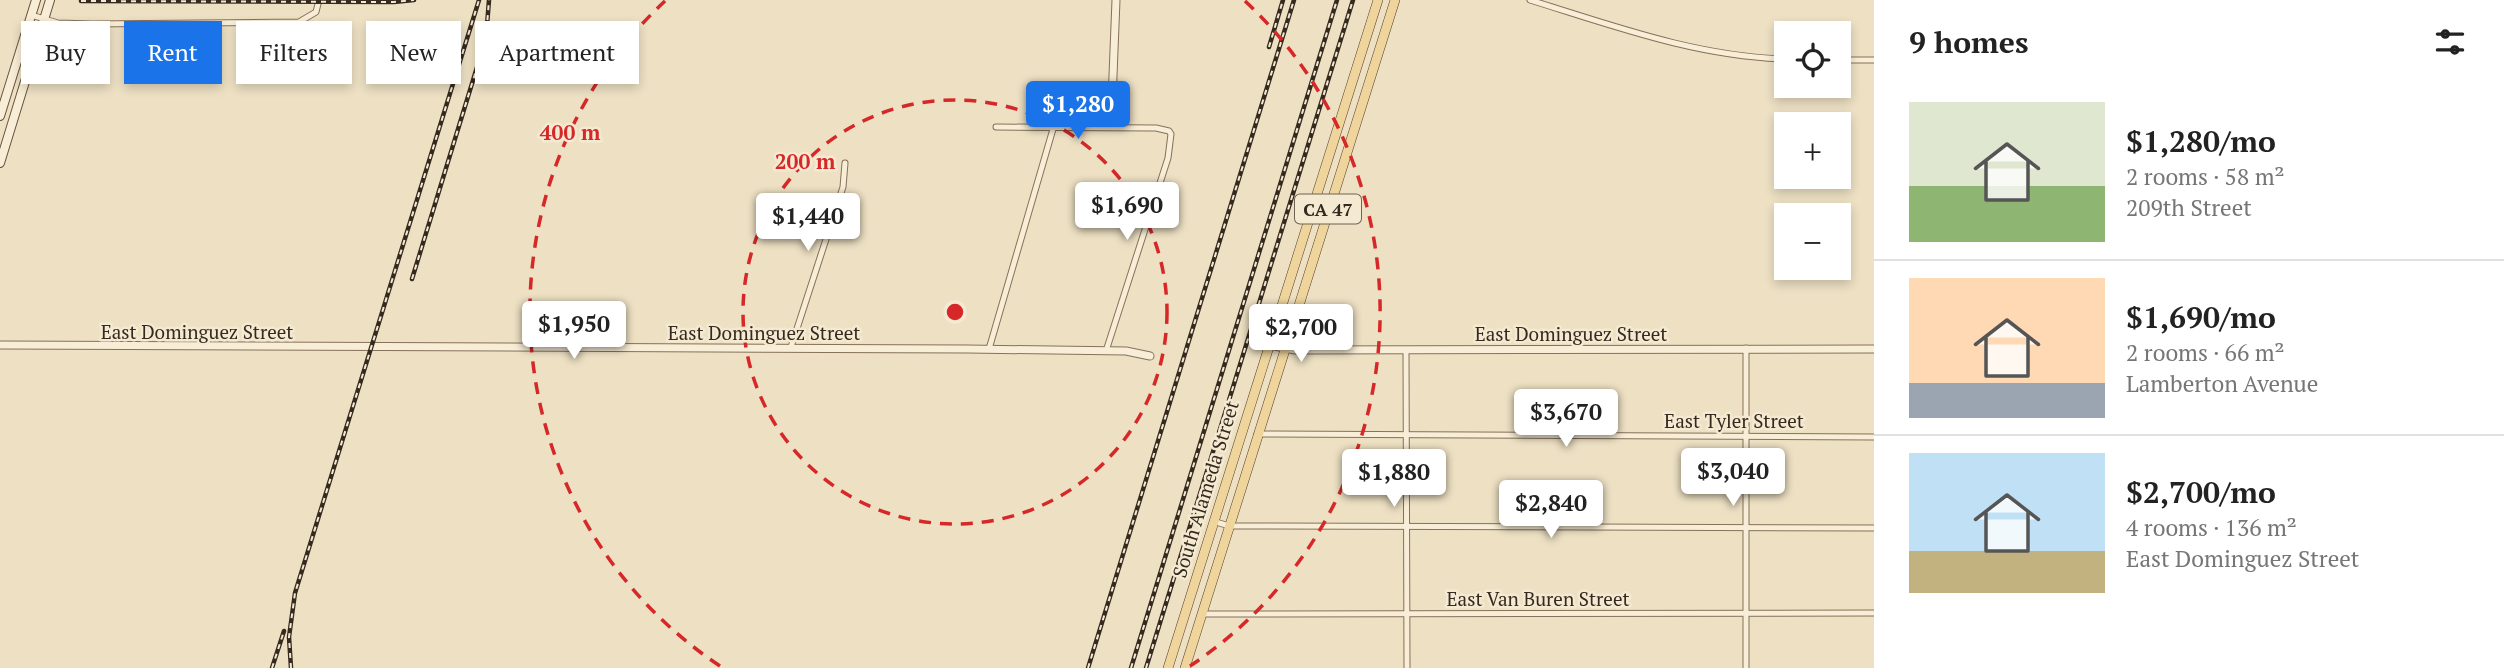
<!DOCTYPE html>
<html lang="en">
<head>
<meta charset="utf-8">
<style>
  :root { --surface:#fff; --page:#f2f2f2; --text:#222; --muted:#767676; --line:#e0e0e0; --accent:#1a73e8 }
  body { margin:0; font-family:"PT Serif",serif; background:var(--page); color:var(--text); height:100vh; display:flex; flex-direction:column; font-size:26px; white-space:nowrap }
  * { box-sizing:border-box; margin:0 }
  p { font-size:23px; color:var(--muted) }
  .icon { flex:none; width:38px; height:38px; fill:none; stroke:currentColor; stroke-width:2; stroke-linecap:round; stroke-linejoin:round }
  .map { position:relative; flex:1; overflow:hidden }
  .details { display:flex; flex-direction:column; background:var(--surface); width:630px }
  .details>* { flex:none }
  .top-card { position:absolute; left:21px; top:21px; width:665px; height:63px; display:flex; gap:14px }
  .buttons { position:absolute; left:1774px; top:21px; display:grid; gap:14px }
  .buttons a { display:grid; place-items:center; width:77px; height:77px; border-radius:0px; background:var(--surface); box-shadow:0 4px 10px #0003; font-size:35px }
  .price { position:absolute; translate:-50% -60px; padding:0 16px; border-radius:7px; background:#fff; color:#222; font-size:23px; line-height:46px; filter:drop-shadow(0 2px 4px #0008) }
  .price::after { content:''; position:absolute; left:50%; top:42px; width:21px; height:16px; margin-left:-10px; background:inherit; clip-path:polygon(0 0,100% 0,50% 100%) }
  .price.current { background:var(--accent); color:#fff }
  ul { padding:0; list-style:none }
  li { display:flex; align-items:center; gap:21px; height:175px; padding:0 35px }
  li+li { border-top:2px solid var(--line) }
  li span { display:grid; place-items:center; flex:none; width:196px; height:140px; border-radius:0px; color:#555 }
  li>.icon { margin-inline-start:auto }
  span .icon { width:84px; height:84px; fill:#fffc; stroke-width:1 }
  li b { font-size:30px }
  h2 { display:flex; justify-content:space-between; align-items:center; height:84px; padding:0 35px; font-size:30px }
  .pill { padding:0 24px; border-radius:0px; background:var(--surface); box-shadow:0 4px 10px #0003; font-size:24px; line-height:63px }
  .pill.current { background:var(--accent); color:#fff }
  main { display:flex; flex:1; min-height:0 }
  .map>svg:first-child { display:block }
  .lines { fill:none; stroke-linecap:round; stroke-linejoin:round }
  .minor-casing { stroke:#86715a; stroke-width:7 }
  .tertiary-casing { stroke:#86715a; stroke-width:9 }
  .secondary-casing { stroke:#68523d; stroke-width:10 }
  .primary-casing { stroke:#543f2e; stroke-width:10 }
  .minor { stroke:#f8edd6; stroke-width:5 }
  .tertiary { stroke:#f8edd6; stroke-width:7 }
  .secondary { stroke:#f8edd6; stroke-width:8 }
  .primary { stroke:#efd49b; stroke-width:9 }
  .rail-casing { stroke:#36291e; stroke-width:4.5 }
  .rail { stroke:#f4ead2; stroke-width:2; stroke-dasharray:5; stroke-linecap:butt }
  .ring { fill:none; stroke:#d62828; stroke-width:3.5; stroke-dasharray:12 9 }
  .labels { text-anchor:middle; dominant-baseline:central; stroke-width:5; stroke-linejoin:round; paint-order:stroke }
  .shield { fill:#f4ead2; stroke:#6f6354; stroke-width:2 }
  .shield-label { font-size:18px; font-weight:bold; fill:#36291e }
  .street-label { font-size:19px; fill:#36291e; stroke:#f4ead2 }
  .centre { fill:#d62828; stroke:#f4ead2; stroke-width:3.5 }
  .ring-label { font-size:21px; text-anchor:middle; font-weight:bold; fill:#d62828; stroke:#f4ead2; stroke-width:5; stroke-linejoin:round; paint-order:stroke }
</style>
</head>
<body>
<main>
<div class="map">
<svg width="1874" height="668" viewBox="0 0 1874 668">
  <rect width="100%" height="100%" fill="#ede0c3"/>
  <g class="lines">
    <g class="minor-casing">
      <g id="minor">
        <path d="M1530,0C1614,26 1698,57 1787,59"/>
        <path d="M31,15L58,23L92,24L299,22L316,12L319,0"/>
        <path d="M1839,60H1874"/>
        <path d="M996,127L1156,128L1169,131L1171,134L1168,158L1106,351"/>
        <path d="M791,347L843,187L845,163"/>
        <path d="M1746,348V668"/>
        <path d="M989,349L1053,129"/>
        <path d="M1406,350L1407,668"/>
        <path d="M1257,434L1874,437"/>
        <path d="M1213,521L1229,526H1266L1874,528"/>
        <path d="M1202,614L1874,613"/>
      </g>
    </g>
    <g class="tertiary-casing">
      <g id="tertiary">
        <path d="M1111,126L1116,0"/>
        <path d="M0,345L967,349L1126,351L1150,356"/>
        <path d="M1269,345L1295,350L1874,349"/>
      </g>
    </g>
    <g class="secondary-casing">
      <g id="secondary">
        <path d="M0,116L36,0"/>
        <path d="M0,163L50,0"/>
      </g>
    </g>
    <g class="primary-casing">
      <g id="primary">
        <path d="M1168,668L1378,0"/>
        <path d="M1185,668L1395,0"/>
      </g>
    </g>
    <use href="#minor" class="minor"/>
    <use href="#tertiary" class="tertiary"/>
    <use href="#secondary" class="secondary"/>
    <use href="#primary" class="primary"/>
    <g class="rail-casing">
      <g id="rail">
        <path d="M81,1L394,2L414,0"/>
        <path d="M1269,47L1283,0"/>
        <path d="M412,279L486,38L489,0"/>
        <path d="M272,668L284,631"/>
        <path d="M291,668L289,637L295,593L479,0"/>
        <path d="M1088,668L1294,0"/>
        <path d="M1131,668L1337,0"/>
        <path d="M1146,668L1353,0"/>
      </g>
    </g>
    <use href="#rail" class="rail"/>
  </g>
  <g class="ring">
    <circle cx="955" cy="312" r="212"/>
    <path d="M720 666A425 425 0 0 1 665 1M1245 1A425 425 0 0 1 1190 666"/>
  </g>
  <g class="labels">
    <rect class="shield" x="1295" y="194.5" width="66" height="29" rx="5"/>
    <g class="shield-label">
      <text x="1328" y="209">CA 47</text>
    </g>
    <g class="street-label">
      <text x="197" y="331">East Dominguez Street</text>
      <text x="764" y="332">East Dominguez Street</text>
      <text x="1571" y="333">East Dominguez Street</text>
      <text x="1734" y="420">East Tyler Street</text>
      <text transform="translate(1205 489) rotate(-73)">South Alameda Street</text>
      <text x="1538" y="598">East Van Buren Street</text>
    </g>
  </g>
  <circle cx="955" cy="312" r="10" class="centre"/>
  <g class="ring-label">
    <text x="570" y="140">400 m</text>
    <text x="805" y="169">200 m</text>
  </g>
</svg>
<div class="buttons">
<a><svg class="icon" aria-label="locate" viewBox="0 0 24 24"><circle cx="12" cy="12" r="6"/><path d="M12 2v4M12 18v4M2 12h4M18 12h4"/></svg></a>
<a>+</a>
<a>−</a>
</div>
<b class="price current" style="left:1078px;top:141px">$1,280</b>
<b class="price" style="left:1127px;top:242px">$1,690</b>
<b class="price" style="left:808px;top:253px">$1,440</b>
<b class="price" style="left:574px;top:361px">$1,950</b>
<b class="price" style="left:1301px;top:364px">$2,700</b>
<b class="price" style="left:1566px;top:449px">$3,670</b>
<b class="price" style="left:1733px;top:508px">$3,040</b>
<b class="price" style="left:1394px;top:509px">$1,880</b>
<b class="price" style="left:1551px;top:540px">$2,840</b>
<div class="top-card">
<a class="pill">Buy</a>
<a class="pill current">Rent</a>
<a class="pill">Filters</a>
<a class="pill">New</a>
<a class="pill">Apartment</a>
</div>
</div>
<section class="details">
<h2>9 homes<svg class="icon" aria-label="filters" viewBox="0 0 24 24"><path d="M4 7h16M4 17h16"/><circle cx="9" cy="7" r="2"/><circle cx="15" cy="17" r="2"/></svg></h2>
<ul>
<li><span style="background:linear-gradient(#dfe7d0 60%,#8fb573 0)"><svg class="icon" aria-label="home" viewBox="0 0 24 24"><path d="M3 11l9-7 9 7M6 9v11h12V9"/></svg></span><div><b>$1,280/mo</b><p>2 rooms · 58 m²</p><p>209th Street</p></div></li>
<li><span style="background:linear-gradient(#ffd9b3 75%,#9aa5b1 0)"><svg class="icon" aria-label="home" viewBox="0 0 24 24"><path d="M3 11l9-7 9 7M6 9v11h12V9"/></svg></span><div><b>$1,690/mo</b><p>2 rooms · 66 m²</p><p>Lamberton Avenue</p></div></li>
<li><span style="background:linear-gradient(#bfe0f5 70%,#c2b280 0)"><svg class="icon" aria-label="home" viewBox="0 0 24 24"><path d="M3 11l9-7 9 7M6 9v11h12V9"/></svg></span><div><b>$2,700/mo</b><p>4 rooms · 136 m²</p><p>East Dominguez Street</p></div></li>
</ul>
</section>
</main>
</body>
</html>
